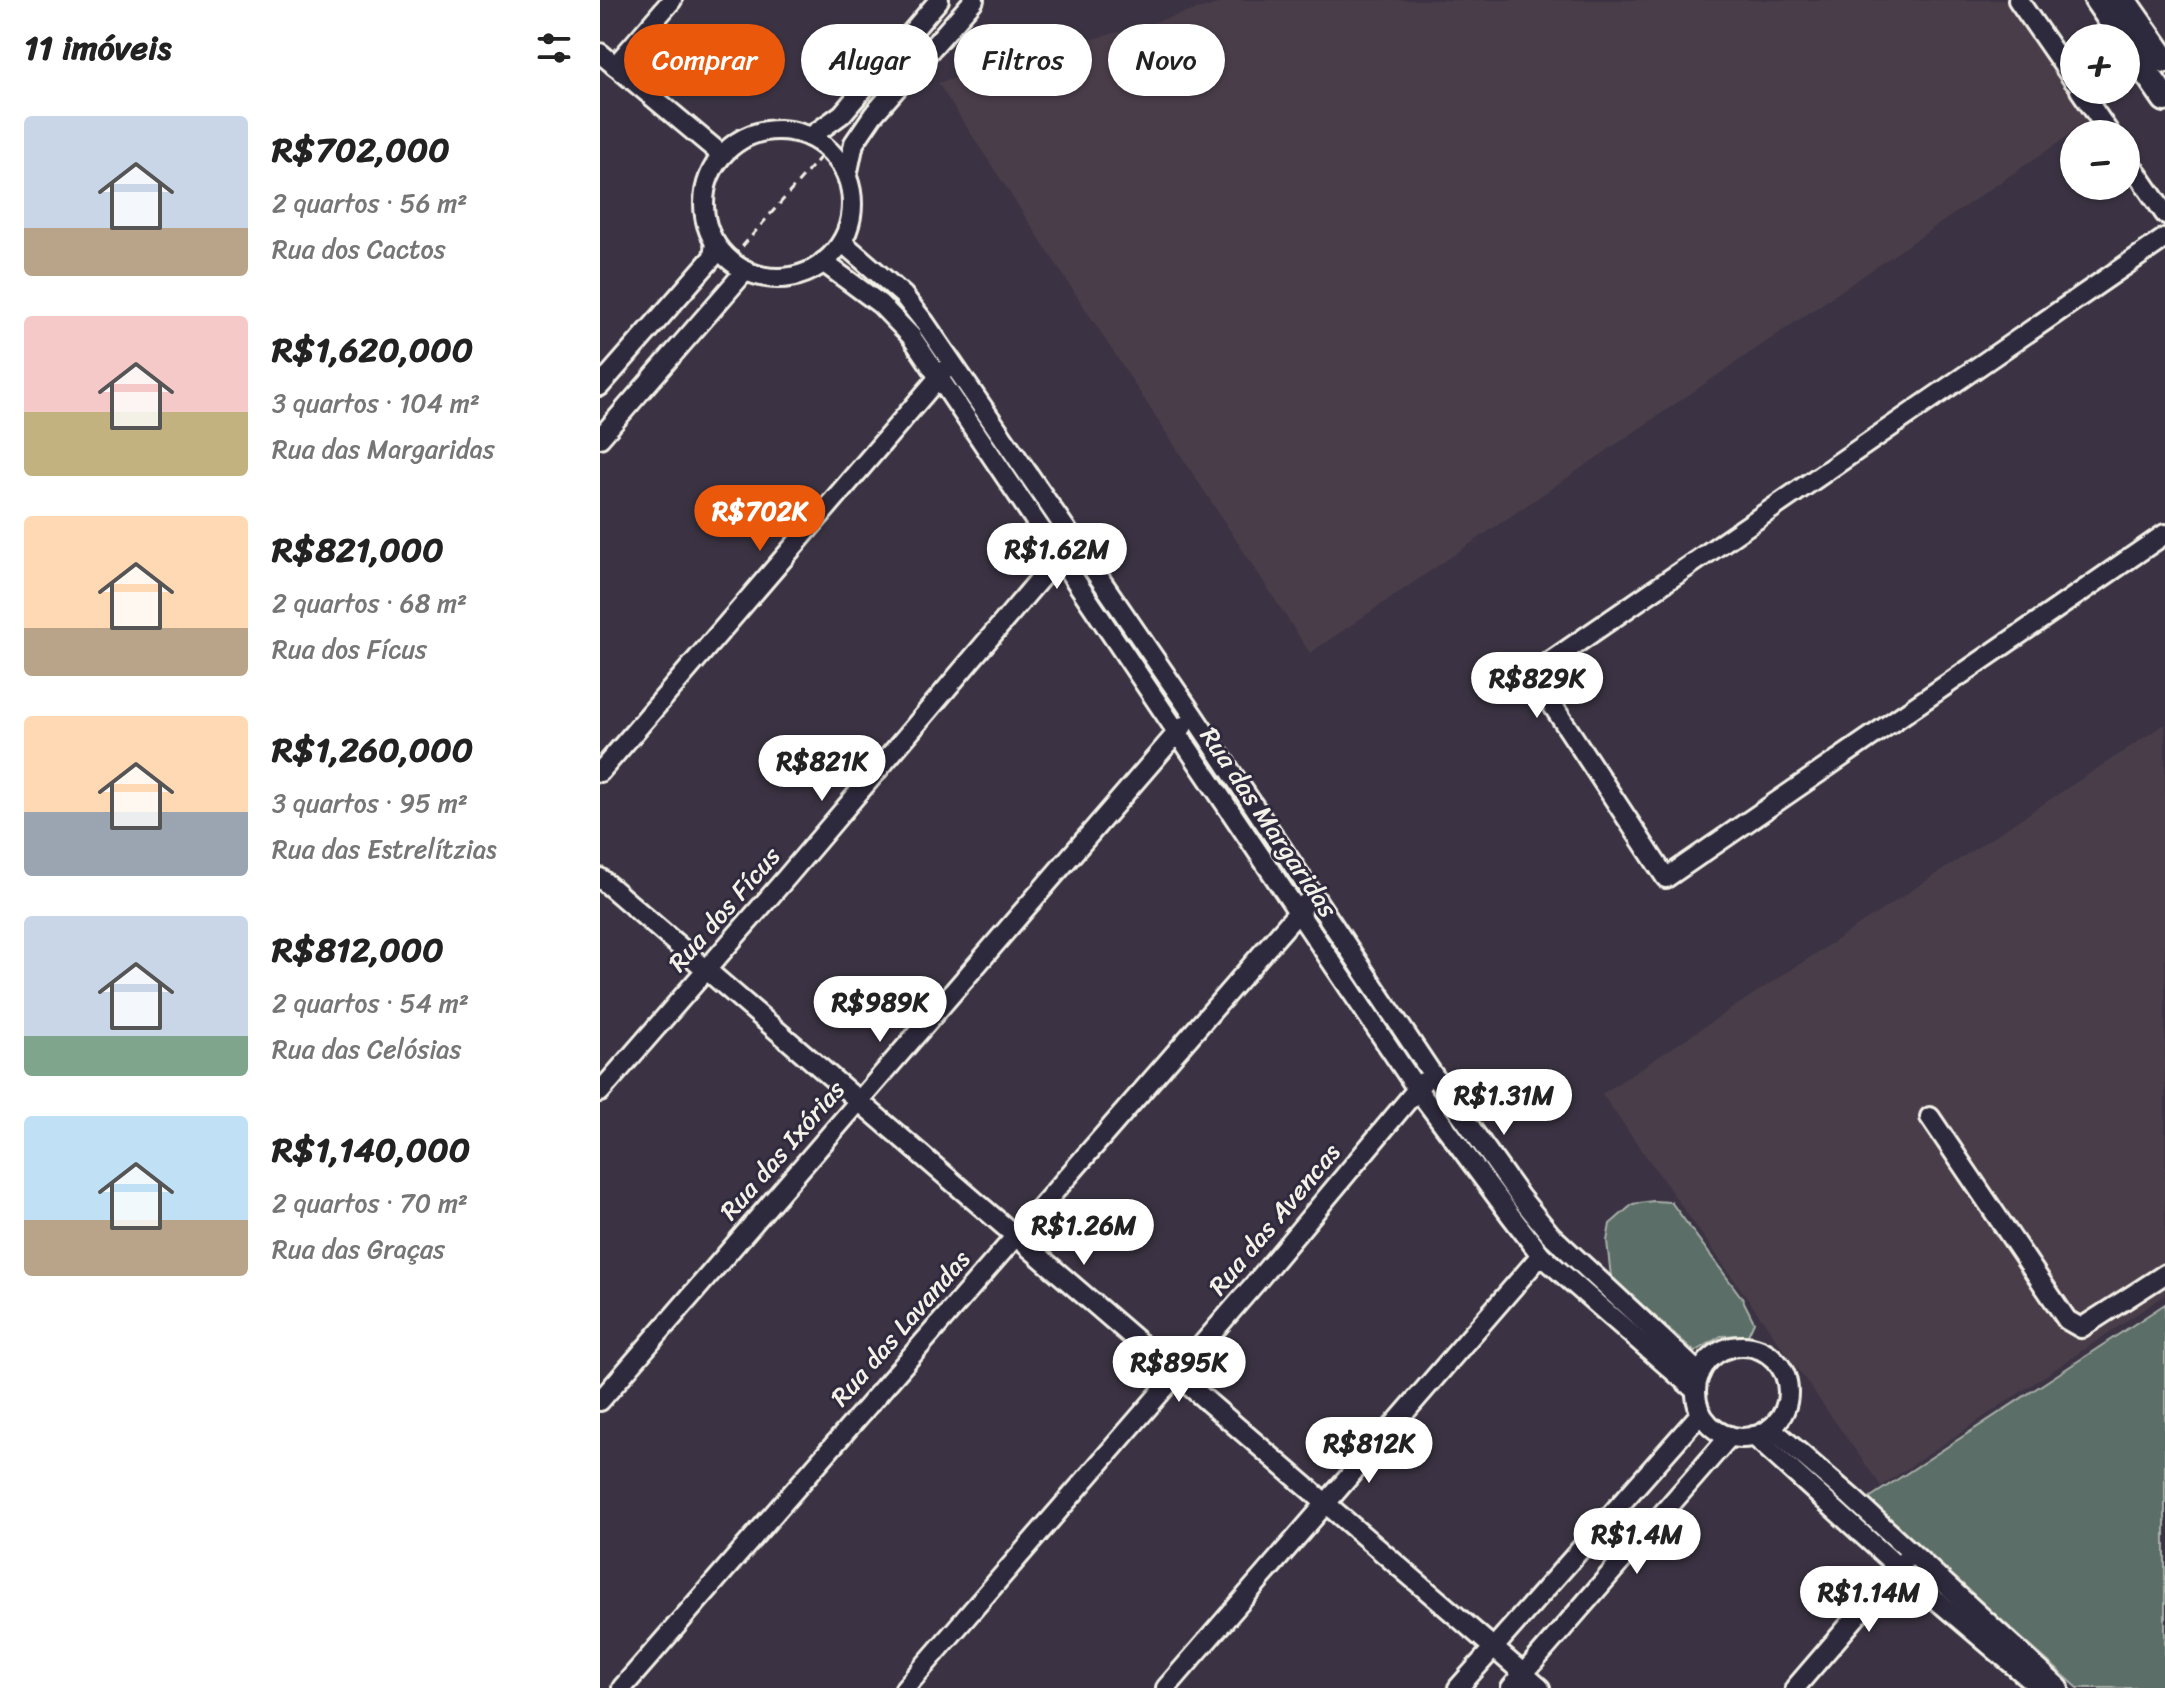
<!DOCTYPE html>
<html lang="pt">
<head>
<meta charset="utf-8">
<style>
  :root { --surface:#fff; --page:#f2f2f2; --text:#222; --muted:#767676; --accent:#ea580c }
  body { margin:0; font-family:Sriracha,sans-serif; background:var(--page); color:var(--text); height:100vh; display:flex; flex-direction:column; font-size:30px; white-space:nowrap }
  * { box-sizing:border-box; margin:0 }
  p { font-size:26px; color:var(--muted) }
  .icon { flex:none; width:44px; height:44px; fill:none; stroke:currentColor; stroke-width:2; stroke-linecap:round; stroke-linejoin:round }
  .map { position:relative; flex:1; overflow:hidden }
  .sheet { display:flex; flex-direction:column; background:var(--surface); width:600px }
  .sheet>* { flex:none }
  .top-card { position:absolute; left:24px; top:24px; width:760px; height:72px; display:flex; gap:16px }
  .fabs { position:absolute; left:1460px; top:24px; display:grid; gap:16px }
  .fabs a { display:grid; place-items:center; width:80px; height:80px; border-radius:50%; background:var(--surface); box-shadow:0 2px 6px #0004; font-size:40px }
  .price { position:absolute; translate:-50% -68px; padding:0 18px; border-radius:28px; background:#fff; color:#222; font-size:26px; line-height:52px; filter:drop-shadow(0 2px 4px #0008) }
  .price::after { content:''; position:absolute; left:50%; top:48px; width:24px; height:18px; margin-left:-12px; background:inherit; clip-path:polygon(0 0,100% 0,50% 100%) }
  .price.active { background:var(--accent); color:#fff }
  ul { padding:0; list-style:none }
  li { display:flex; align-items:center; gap:24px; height:200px; padding:0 24px }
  li span { display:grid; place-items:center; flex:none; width:224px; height:160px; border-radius:8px; color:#555 }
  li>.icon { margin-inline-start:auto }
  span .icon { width:96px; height:96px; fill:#fffc; stroke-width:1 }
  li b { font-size:34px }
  h2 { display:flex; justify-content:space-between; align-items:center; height:96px; padding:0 24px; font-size:34px }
  .pill { padding:0 28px; border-radius:36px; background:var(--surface); box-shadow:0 2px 6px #0004; font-size:28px; line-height:72px }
  .pill.active { background:var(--accent); color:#fff }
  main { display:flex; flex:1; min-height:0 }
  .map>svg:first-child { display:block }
  .built { fill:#4a3e4a }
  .green { fill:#5b6e67; stroke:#a8b0a8; stroke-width:2 }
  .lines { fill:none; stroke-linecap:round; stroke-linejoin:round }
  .minor-casing { stroke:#f4f1e8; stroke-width:24 }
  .major-casing { stroke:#f4f1e8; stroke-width:30 }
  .path { stroke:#f4f1e8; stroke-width:3; stroke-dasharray:8 6; stroke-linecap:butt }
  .minor { stroke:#2f2a3d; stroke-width:18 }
  .major { stroke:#2f2a3d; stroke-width:24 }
  .labels { text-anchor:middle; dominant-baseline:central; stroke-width:6; stroke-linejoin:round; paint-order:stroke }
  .street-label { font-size:26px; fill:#f4f1e8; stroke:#2f2a3d }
</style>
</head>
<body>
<main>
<section class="sheet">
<h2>11 imóveis<svg class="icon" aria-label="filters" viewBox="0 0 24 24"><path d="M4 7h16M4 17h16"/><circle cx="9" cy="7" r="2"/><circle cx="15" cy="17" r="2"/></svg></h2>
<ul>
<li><span style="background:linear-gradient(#c9d6e8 70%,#b9a48a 0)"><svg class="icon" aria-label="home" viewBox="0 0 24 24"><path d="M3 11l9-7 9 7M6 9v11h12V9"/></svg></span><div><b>R$702,000</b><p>2 quartos · 56 m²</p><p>Rua dos Cactos</p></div></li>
<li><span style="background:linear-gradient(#f6c9c9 60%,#c2b280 0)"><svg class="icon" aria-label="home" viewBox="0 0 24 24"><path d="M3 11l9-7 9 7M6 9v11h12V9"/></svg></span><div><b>R$1,620,000</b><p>3 quartos · 104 m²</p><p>Rua das Margaridas</p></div></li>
<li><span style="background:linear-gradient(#ffd9b3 70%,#b9a48a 0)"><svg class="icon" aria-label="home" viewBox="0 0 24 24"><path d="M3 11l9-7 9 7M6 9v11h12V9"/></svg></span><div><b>R$821,000</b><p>2 quartos · 68 m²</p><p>Rua dos Fícus</p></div></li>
<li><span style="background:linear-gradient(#ffd9b3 60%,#9aa5b1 0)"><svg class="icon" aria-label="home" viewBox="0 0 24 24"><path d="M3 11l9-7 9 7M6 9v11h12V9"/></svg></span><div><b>R$1,260,000</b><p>3 quartos · 95 m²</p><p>Rua das Estrelítzias</p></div></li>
<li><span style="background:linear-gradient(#c9d6e8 75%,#7fa58c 0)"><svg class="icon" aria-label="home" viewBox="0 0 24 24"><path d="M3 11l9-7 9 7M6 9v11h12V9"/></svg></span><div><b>R$812,000</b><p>2 quartos · 54 m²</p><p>Rua das Celósias</p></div></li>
<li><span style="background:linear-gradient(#bfe0f5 65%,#b9a48a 0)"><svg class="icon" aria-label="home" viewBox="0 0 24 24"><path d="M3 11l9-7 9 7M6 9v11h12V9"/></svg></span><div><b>R$1,140,000</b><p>2 quartos · 70 m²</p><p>Rua das Graças</p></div></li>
</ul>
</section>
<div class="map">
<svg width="1565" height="1688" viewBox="0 0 1565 1688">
  <rect width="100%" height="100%" fill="#3b3343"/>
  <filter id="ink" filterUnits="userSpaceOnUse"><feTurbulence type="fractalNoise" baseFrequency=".0125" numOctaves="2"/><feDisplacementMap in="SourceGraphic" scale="16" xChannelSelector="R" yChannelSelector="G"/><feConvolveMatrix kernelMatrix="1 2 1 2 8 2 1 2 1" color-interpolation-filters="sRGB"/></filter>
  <g filter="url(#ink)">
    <g class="built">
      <path d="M632,0H1407L1490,121L710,653L338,83Z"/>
      <path d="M1565,724V1295L1281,1486L1002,1094Z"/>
    </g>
    <g class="green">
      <path d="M1053,1201L1071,1202L1142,1298L1154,1322L1148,1335L1121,1336L1095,1352L1011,1277L1007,1241L1010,1224L1033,1204Z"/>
      <path d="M1565,1304V1686L1563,1688H1478L1266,1500Z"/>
    </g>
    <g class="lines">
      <g class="minor-casing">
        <g id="minor">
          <path d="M1418,0L1474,81"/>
          <path d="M0,53L122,155"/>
          <path d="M15,66L72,0"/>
          <path d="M1480,90L1510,134"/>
          <circle cx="178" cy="204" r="74"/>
          <path d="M210,137L242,114L339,0"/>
          <path d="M1526,157L1565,214"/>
          <path d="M247,176L254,143L273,115L374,0"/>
          <path d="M1565,238L932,674L1066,878L1565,534"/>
          <path d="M242,242L303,295L325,323L593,715L831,1072L920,1197L951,1235L1100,1374"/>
          <path d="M223,262L280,304L311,336L817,1089L911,1216L941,1255L1096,1391"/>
          <path d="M0,386L113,257L115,243"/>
          <path d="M0,438L146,270"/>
          <path d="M0,772L345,370"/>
          <path d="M0,878L940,1688"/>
          <path d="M0,1092L186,878L466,548"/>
          <path d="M1330,1117L1467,1320L1481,1328L1565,1274"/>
          <circle cx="1142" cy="1392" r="46"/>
          <path d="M0,1401L583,726"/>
          <path d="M1171,1428L1251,1497L1459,1688"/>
          <path d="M1154,1436L1299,1568L1440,1688"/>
          <path d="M22,1688L706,903"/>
          <path d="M305,1688L658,1280L823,1082"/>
          <path d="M566,1688L941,1255"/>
          <path d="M858,1688L1101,1413"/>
          <path d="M911,1688L1130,1436"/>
          <path d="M1195,1688L1305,1560"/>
        </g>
      </g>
      <g class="major-casing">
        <g id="major">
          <path d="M1497,0L1523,38"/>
          <path d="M1523,0L1565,60"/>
          <path d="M1526,43L1565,99"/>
        </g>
      </g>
      <path class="path" d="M133,257L231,145"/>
      <use href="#minor" class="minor"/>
      <use href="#major" class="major"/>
    </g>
  </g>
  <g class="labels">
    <g class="street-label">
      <text transform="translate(669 822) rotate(56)">Rua das Margaridas</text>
      <text transform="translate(124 909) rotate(-49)">Rua dos Fícus</text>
      <text transform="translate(182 1150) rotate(-49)">Rua das Ixórias</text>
      <text transform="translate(674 1219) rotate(-50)">Rua das Avencas</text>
      <text transform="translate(300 1328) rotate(-49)">Rua das Lavandas</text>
    </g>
  </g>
</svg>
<div class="fabs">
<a>+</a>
<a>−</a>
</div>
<b class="price active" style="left:160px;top:553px">R$702K</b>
<b class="price" style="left:457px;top:591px">R$1.62M</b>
<b class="price" style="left:937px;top:720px">R$829K</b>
<b class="price" style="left:222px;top:803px">R$821K</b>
<b class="price" style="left:280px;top:1044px">R$989K</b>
<b class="price" style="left:904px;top:1137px">R$1.31M</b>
<b class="price" style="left:484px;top:1267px">R$1.26M</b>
<b class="price" style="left:579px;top:1404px">R$895K</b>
<b class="price" style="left:769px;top:1485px">R$812K</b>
<b class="price" style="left:1037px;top:1576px">R$1.4M</b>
<b class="price" style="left:1269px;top:1634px">R$1.14M</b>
<div class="top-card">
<a class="pill active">Comprar</a>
<a class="pill">Alugar</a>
<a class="pill">Filtros</a>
<a class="pill">Novo</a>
</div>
</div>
</main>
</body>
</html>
